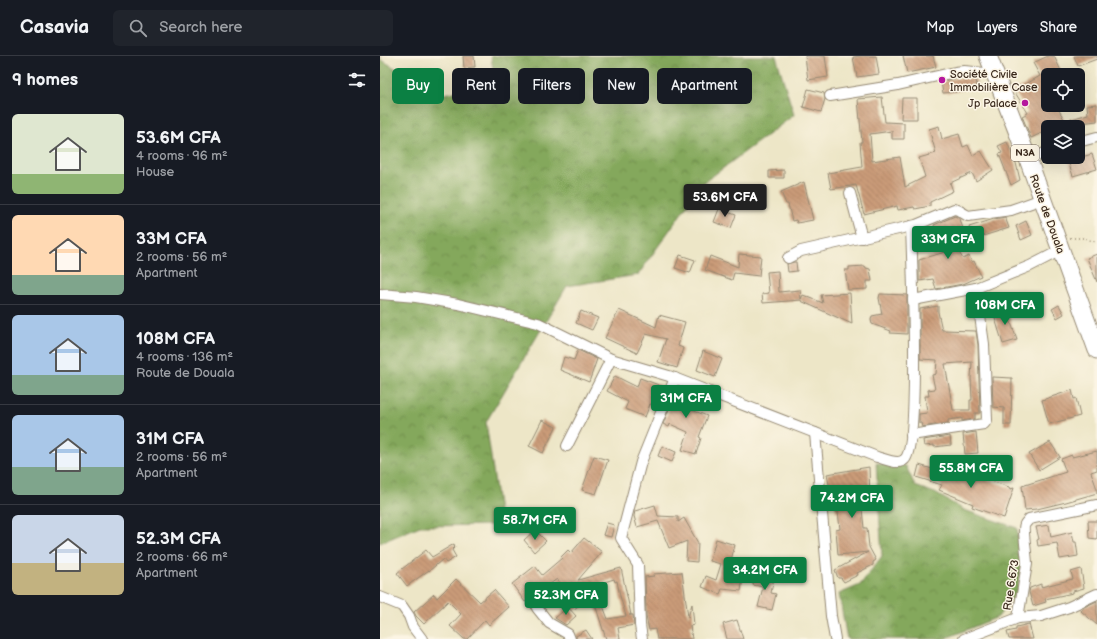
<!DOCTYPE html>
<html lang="en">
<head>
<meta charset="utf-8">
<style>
  :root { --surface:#171b24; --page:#20242c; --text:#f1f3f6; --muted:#9ea1a6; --line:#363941; --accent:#0b8043 }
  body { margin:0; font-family:"Balsamiq Sans",sans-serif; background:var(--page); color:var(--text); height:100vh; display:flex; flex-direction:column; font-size:15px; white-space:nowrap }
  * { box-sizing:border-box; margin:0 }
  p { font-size:13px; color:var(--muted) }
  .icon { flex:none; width:22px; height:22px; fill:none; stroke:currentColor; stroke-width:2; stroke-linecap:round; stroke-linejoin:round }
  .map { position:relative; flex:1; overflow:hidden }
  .side { display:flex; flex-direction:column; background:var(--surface); width:380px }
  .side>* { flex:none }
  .banner { position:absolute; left:12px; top:12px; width:380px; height:36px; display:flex; gap:8px }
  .controls { position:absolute; left:661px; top:12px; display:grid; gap:8px }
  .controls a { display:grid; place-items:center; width:44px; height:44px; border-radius:6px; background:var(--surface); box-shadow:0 4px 16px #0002; font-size:20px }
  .price { position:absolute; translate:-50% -34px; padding:0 9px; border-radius:4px; background:var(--accent); color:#fff; font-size:13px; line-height:26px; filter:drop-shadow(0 1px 2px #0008) }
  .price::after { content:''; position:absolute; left:50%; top:24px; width:12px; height:9px; margin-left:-6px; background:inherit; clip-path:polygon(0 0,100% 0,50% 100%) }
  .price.active { background:#222; color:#fff }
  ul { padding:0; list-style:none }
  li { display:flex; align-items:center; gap:12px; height:100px; padding:0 12px }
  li+li { border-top:1px solid var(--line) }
  li span { display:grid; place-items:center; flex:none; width:112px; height:80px; border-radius:6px; color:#555 }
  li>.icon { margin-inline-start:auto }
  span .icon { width:48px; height:48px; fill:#fffc; stroke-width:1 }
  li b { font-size:17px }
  h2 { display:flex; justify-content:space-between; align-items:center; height:48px; padding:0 12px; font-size:17px }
  .tag { padding:0 14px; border-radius:6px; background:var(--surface); box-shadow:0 4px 16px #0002; font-size:14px; line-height:36px }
  .tag.active { background:var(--accent); color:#fff }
  header { display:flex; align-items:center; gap:24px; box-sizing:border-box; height:56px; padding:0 20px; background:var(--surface); border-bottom:1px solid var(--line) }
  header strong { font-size:19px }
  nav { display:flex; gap:22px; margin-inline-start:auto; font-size:14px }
  .search { width:280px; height:36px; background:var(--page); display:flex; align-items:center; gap:10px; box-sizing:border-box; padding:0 14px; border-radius:6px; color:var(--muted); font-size:15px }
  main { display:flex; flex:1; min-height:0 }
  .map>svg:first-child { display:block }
  .forest { fill:url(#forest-crowns); stroke:#60693d }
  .building { fill:url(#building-back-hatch); fill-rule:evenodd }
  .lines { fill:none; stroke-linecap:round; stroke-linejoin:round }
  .minor-casing { stroke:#948872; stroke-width:12 }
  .trunk-casing { stroke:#948872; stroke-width:19 }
  .path { stroke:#948872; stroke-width:1.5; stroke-dasharray:1 3; stroke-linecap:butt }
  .minor { stroke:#fff; stroke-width:10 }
  .trunk { stroke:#fff; stroke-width:17 }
  .poi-dot { fill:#b5179e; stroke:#fcf5e5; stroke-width:1.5 }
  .labels { text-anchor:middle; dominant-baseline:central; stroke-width:3; stroke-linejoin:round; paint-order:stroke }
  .shield { fill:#fcf5e5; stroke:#75675a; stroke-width:1 }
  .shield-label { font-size:10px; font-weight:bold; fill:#3b2a1e }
  .poi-label { font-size:11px; fill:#3b2a1e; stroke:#fcf5e5; text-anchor:start }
  .street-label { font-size:11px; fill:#3b2a1e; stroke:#fcf5e5 }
</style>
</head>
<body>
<header>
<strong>Casavia</strong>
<div class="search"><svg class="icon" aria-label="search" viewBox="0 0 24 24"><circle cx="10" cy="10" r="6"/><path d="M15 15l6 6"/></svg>Search here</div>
<nav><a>Map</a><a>Layers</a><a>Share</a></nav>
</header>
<main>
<section class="side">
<h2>9 homes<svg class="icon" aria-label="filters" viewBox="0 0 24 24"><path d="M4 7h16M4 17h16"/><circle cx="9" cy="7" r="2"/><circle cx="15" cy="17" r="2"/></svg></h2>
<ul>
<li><span style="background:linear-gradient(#dfe7d0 75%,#8fb573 0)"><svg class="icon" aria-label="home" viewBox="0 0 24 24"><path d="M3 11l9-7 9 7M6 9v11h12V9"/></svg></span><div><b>53.6M CFA</b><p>4 rooms · 96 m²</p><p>House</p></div></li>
<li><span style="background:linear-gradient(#ffd9b3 75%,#7fa58c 0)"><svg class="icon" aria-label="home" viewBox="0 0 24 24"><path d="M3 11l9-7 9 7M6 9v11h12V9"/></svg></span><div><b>33M CFA</b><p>2 rooms · 56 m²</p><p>Apartment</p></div></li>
<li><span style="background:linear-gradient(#a9c7e8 75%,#7fa58c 0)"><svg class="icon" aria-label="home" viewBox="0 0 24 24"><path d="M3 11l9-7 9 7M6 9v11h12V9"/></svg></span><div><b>108M CFA</b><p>4 rooms · 136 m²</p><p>Route de Douala</p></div></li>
<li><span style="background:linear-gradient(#a9c7e8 65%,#7fa58c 0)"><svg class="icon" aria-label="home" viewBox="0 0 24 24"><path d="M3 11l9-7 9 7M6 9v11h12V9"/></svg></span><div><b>31M CFA</b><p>2 rooms · 56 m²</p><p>Apartment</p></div></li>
<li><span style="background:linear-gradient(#c9d6e8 60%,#c2b280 0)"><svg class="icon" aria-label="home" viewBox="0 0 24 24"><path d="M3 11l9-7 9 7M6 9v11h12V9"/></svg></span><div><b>52.3M CFA</b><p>2 rooms · 66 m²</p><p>Apartment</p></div></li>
</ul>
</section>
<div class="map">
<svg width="717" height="583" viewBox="0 0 717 583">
  <defs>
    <pattern id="forest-crowns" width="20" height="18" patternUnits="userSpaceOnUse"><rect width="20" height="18" fill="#84a85c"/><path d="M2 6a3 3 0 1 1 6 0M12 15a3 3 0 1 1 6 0" fill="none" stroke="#6d894b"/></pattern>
    <pattern id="building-back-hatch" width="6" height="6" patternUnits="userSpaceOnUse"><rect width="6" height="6" fill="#ca9b78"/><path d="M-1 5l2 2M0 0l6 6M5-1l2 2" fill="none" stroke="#a57f62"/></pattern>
  </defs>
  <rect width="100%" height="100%" fill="#fcf5e5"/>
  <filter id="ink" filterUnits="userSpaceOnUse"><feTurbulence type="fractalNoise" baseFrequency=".025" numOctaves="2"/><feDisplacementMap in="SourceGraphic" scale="8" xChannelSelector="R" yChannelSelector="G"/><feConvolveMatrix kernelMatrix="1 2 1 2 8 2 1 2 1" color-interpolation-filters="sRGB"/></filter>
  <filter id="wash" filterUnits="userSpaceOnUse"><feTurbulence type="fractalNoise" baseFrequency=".012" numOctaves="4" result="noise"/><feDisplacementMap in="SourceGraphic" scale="16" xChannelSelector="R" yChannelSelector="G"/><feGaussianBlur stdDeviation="0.9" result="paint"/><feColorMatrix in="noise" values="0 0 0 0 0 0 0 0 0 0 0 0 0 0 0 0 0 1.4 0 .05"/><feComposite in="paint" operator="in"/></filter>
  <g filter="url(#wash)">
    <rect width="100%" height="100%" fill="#ede6c7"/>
    <g class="forest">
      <path d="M0,0V3L60,39L115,27L111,0H396L414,59L322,128L258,219L187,230L106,366L121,469L40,470L0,487Z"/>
      <path d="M496,407L526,410L535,430L555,437L584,454L637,472L641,508L637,536L618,561L564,583H467L459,538L480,529L502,500Z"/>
    </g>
    <g id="blocks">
      <g class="building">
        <path d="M83,0H94L95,11L84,12Z"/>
        <path d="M425,0H445L448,21L428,24Z"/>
        <path d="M481,0H496L499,18L477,21L473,1Z"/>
        <path d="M523,0H553L556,11L527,17Z"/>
        <path d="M668,0H674L683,19H668V49H676L685,65L708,58L707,49L717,48V65L701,67L702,71H668V74L651,82L642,60L648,57L634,35L660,20L653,7Z"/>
        <path d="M694,0H717V3L698,10Z"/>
        <path d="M576,22L596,23L597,30L575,36L563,37L561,26Z"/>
        <path d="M428,33L444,37L445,43L441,56L423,51Z"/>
        <path d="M502,41L505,66L524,67V83H512V75L490,78L492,105L520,101L525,131L545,121L539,102L556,97L549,73L559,70L562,83L579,78L583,91L588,89L593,100L601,95L613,114L596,125L592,117L570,127L573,135L550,146V150L535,153L534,151L518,154L517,150L484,158L476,129L451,133L448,117L482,111L480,86H482L478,43Z"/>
        <path d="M522,42H537V63H521Z"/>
        <path d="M627,86L636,107L640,124L631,129L619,98L622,97L618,90Z"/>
        <path d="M712,98L717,113L693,120L688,105Z"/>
        <path d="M404,114V122H389V115Z"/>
        <path d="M424,126L433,164L417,167L416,164L412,165L408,148H406L401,136Z"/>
        <path d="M339,153L356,159L351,172L334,166Z"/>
        <path d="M575,160L580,163L583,173L567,177L583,203L589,200L592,206L594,205L601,220L583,228L556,233L553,223L539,225V204L565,196L560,189L554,169Z"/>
        <path d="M625,161L629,172L593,183L589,171L614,163Z"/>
        <path d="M646,165L652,179L641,184L636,170Z"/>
        <path d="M359,198L381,200L379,220L354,217L352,224L325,214L330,200L358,211Z"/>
        <path d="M717,198V226L707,202Z"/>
        <path d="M300,199L315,204L310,217L295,212Z"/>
        <path d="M414,206H416L417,215L408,216L407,208Z"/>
        <path d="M485,210L486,212L490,213L492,225H487V233L468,234L465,214H469V211Z"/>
        <path d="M398,215L399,236L420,234L421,243L423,239L443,247L441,239L470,237L472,268L421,245V244L383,247L382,238L389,237L387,216Z"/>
        <path d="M500,238L527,239V278L510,277L511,275L492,268L491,264L492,260L502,258L499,242Z"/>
        <path d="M679,249L684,258L677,262L672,253Z"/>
        <path d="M558,250V256L562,274L596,275L598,289L600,357H595V363L582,365V362L568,364V367L542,371L541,367H539V358L547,357L545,340H549L548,334L555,333L552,319L556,318L557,304L540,303V253ZM592,306L591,322L592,344H590V354H573L565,308Z"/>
        <path d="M626,252L637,284L623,288L613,256Z"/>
        <path d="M239,254L276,271L279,259L305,266L298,290L303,292L297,312L278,306L286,283L266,278L257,297L225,282Z"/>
        <path d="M201,255L218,262L212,274L196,267Z"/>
        <path d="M198,294L217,303L209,326L180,314L184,301L194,304Z"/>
        <path d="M323,295L342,303L335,321L317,314Z"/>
        <path d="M235,320L257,331L260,322L284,331L277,350L270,348L265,361L245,353L248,346L227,335Z"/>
        <path d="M612,321L632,322L631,369H624V352L613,351Z"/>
        <path d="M298,331L318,339L312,354L327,360L319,381L321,382L316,398L302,394L308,376L290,368L289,371L283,368Z"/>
        <path d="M692,334L694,343L696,342L700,360L669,368L662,344Z"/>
        <path d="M162,364L176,371L163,397L149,390Z"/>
        <path d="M596,376L598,397L585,398L583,378Z"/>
        <path d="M570,380L571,389L554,391V389L544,390L543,384Z"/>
        <path d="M670,386L680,401L659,414L649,398Z"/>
        <path d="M282,390L296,396L292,406L278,400Z"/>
        <path d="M717,395V414L711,416L717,433V437L686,446L657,453L645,454L642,430L686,416L681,403L692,399V401Z"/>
        <path d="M214,400L228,404L216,438L202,434Z"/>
        <path d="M572,403L575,422L587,421V415H591L600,419L599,421L629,431L630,433L634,432L624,462L592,451L593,448L559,434L562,429L536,421L539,409L566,417Z"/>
        <path d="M489,411L490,445L482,446V453L484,472H487L489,491L496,504L493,506V509L477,517L478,519L464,526L461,522H458L455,514L488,496L458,499L456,474L460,473L458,455L456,456L454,438L451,439L447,418Z"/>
        <path d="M275,449L278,460L298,461V466L304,462L318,487L317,506L306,505L307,485L289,492L278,465L257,471L254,460L255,455Z"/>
        <path d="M708,465H717V483L709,482Z"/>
        <path d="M227,467L234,469L231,481L223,479Z"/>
        <path d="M669,469L671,481L692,476L694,486H696L698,500L680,503L677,487L658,490L657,484L659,483L656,471Z"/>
        <path d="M155,474L166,485L154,496L144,484Z"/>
        <path d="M204,482L222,496L198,524L241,512L251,559H249H253L254,569L238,572L240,583H226L214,545L211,541L194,553L183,539L186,536L177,523L145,546L132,528L155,510L162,519L182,502L181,501L188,494L191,497ZM234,523L235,526L237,525L240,540L246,560L228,563L215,529Z"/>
        <path d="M336,483L355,489L347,519L363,521L361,535L342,533L340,538L322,531L326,520L336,524L341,508L330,505Z"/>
        <path d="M74,488L75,491L72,494L76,501L66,507L63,503L49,515V514L27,530L17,517L46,494L52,501Z"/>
        <path d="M701,513L704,532L693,535V537L665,543L666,546L653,550L649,536L650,532L661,528V531L693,523L691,516Z"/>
        <path d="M302,516L308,561L312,548L314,569L310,570L312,583H277L275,573L269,574L266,560L265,521L274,520L273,518Z"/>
        <path d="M375,517L394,521L391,537L396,538L392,554L378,551L383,531L373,529Z"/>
        <path d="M76,523L100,546L114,534L129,551L109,569L105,564L87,583H84L70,570L81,558L68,545L44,568L36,560L34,556L54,538L57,542Z"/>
        <path d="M717,545V569L701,555L704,551Z"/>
        <path d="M188,551L196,560L186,569L175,562Z"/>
        <path d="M357,564L363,583H347L343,568Z"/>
        <path d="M649,568L653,583H629L627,576L636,574V571Z"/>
        <path d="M206,574L212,583H196V580Z"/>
      </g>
    </g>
  </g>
  <g filter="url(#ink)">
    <use href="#blocks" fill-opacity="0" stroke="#948872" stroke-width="1"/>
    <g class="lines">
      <g class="minor-casing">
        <g id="minor">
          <path d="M450,40L518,29L575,16L584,15L615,18"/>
          <path d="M698,86L717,81"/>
          <path d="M648,103L668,96"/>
          <path d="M470,137L482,182"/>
          <path d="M408,202L421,195L536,169L574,153L578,154L588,160L631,154L662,143"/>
          <path d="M0,238L36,241L78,248L158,267L231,303L289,320L497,401C505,403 519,410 525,403C540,387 532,203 531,170"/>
          <path d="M533,244L596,232L650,210L681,194"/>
          <path d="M435,377L451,560L455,583"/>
          <path d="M531,379L604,368L607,364L604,288L596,232"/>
          <path d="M187,390L231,303"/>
          <path d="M717,449L649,463C648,465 646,466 645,468C642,472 647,500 647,508L638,562L661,560L689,551L717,538"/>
          <path d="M0,541L22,550L29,560L33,571L42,583"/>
          <path d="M157,552L169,567L188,578L190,583"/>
          <path d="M262,583L260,569L258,509L241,482L261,406L295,322"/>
          <path d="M584,583L638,562"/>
        </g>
      </g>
      <g class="trunk-casing">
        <path id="trunk" d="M608,0L648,103L717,294"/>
      </g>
      <path class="path" d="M690,182H703L716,186"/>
      <use href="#minor" class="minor"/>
      <use href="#trunk" class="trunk"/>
    </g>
  </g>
  <g class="poi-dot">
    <circle cx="562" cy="24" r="4"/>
    <circle cx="645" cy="47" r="4"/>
  </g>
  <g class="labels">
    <rect class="shield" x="631" y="89" width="28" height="16" rx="3"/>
    <g class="shield-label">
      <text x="645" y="97">N3A</text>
    </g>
    <g class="poi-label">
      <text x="570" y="18">Société Civile<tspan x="570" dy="13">Immobilière Case</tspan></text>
      <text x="637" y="47" text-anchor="end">Jp Palace</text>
    </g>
    <g class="street-label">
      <text transform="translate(667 158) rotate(70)">Route de Douala</text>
      <text transform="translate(631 529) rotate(-81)">Rue 6.673</text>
    </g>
  </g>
</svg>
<div class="controls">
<a><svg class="icon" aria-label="locate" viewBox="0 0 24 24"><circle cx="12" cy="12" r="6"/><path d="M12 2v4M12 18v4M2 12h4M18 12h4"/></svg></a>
<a><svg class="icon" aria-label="layers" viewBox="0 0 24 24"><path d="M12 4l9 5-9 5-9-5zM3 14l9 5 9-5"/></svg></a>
</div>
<b class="price active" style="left:345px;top:162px">53.6M CFA</b>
<b class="price" style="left:568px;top:204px">33M CFA</b>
<b class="price" style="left:625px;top:270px">108M CFA</b>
<b class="price" style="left:306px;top:363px">31M CFA</b>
<b class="price" style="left:591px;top:433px">55.8M CFA</b>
<b class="price" style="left:472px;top:463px">74.2M CFA</b>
<b class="price" style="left:155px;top:485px">58.7M CFA</b>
<b class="price" style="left:385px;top:535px">34.2M CFA</b>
<b class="price" style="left:186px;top:560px">52.3M CFA</b>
<div class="banner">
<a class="tag active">Buy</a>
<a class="tag">Rent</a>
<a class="tag">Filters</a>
<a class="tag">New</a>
<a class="tag">Apartment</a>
</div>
</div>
</main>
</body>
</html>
